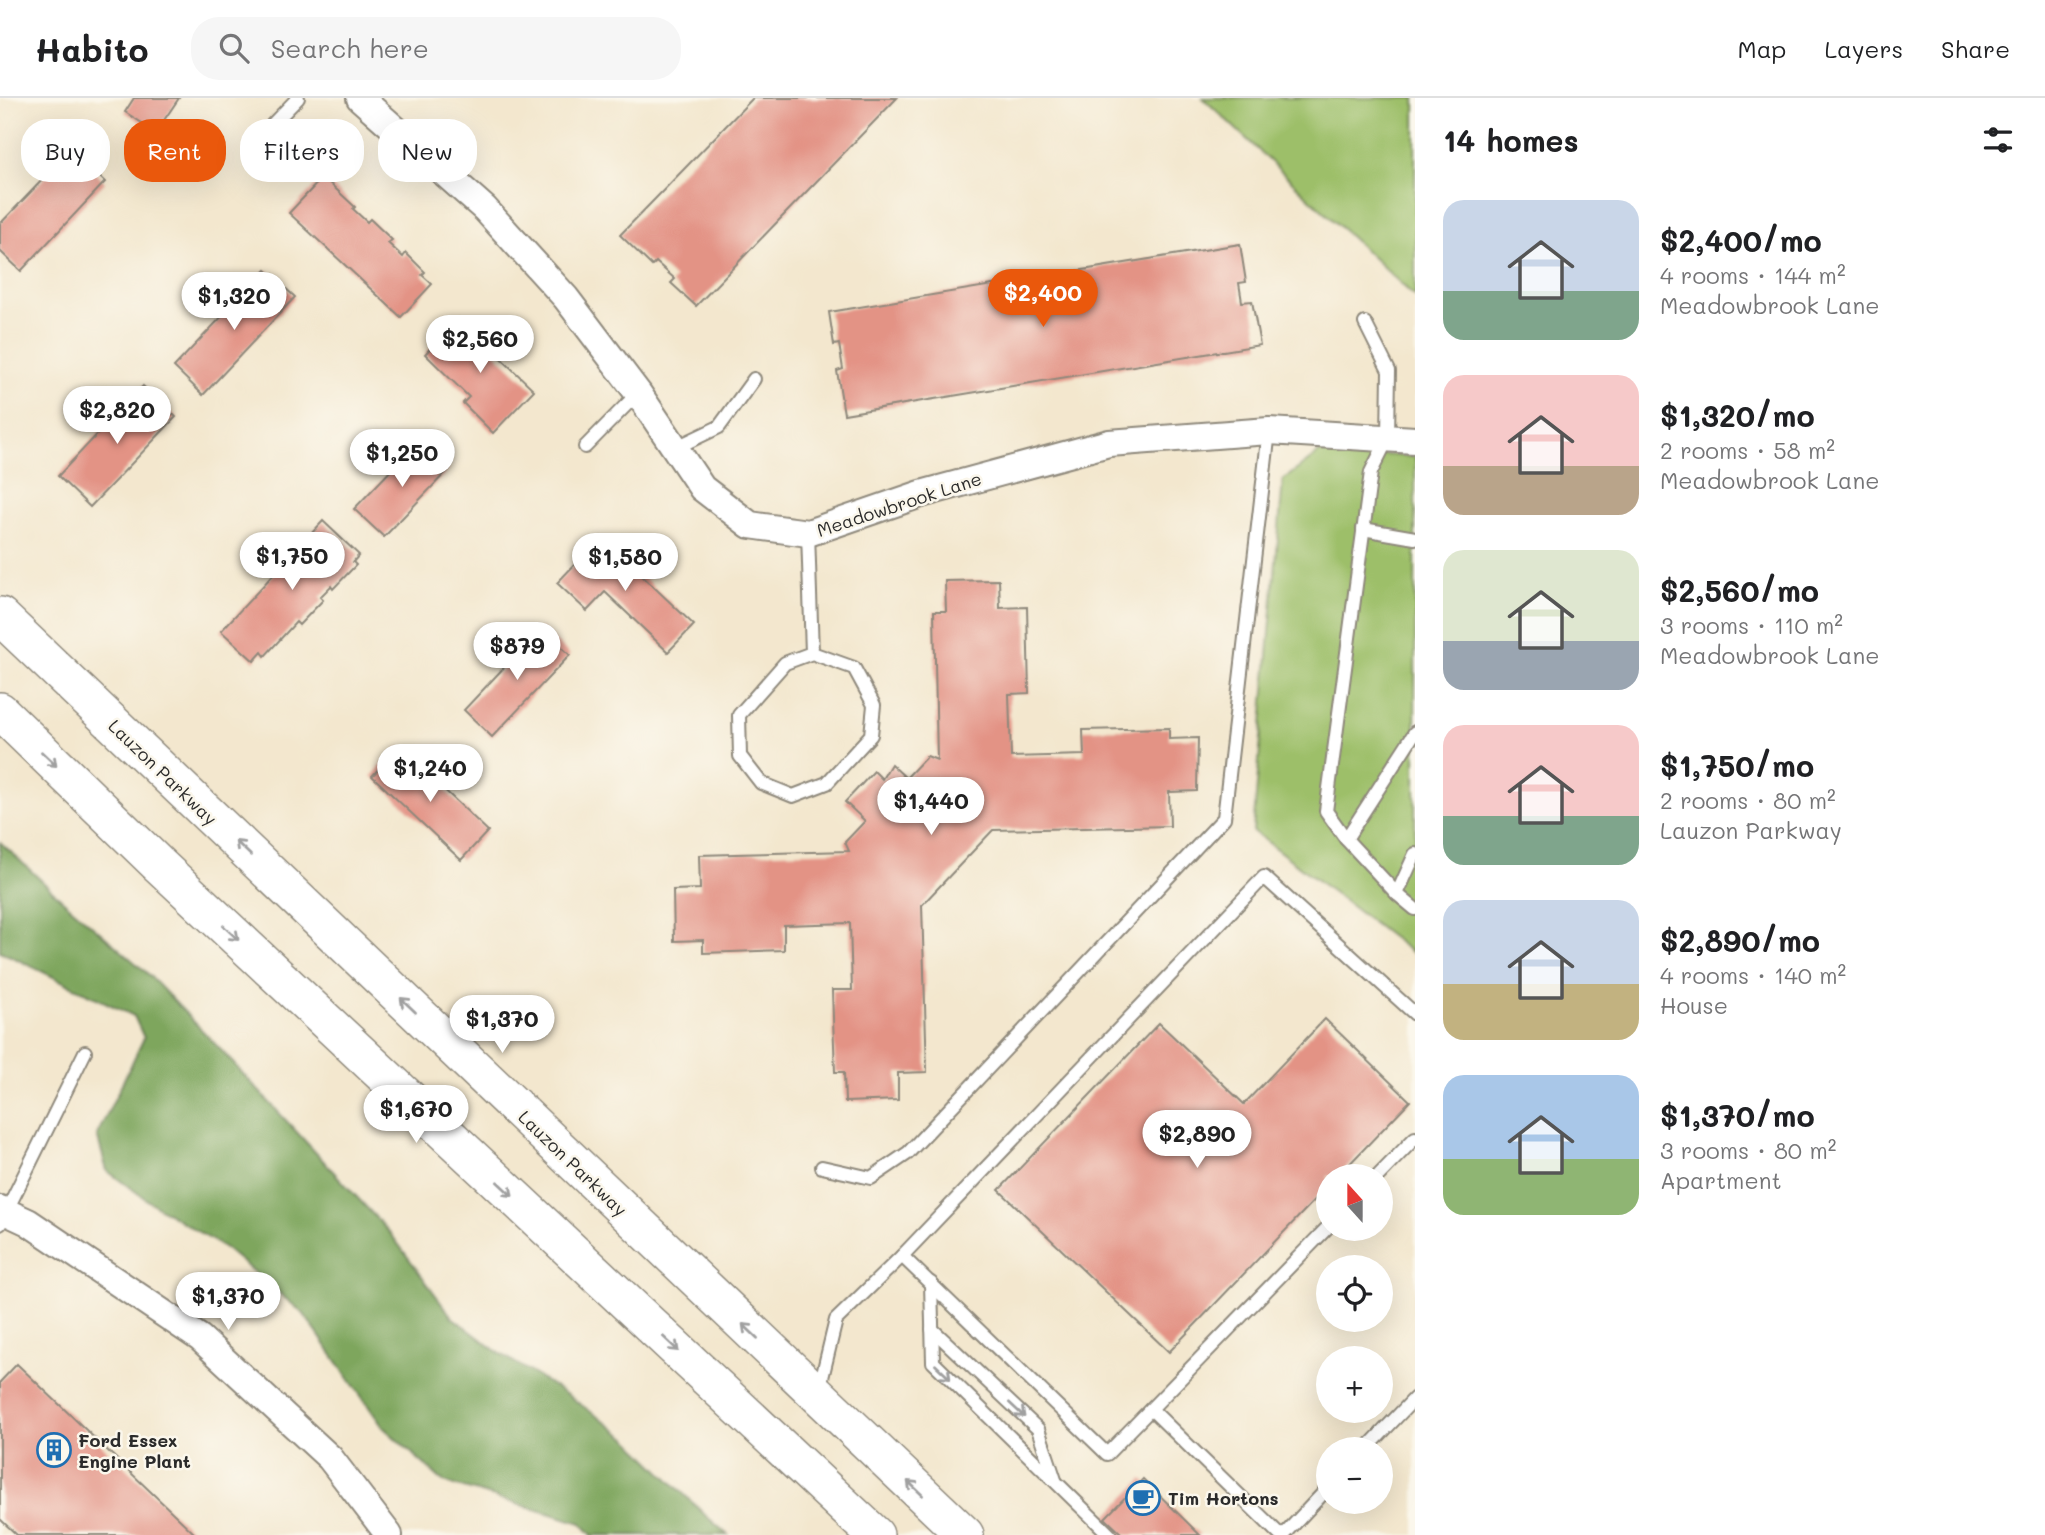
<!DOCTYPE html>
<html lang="en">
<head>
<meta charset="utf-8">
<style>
  :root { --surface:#fff; --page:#f6f6f6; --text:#202124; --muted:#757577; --line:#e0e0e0; --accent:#ea580c }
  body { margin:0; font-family:Mali,sans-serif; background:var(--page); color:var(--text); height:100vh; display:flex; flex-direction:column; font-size:26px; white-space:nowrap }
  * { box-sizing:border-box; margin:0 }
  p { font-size:23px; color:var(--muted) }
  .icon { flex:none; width:38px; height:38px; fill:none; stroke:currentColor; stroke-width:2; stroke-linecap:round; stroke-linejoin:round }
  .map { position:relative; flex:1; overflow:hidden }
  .panel { display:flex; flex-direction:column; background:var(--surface); width:630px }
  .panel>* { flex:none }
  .hud { position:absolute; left:21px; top:21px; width:665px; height:63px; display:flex; gap:14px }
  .needle { width:46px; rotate:339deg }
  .controls { position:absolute; left:1316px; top:1066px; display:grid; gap:14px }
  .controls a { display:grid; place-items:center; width:77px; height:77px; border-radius:50%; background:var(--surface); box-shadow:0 7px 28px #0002; font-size:35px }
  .price { position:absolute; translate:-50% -60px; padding:0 16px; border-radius:24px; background:#fff; color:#222; font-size:23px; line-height:46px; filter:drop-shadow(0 2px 4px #0008) }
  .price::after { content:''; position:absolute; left:50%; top:42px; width:21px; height:16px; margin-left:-10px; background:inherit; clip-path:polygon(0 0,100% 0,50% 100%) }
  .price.selected { background:var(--accent); color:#fff }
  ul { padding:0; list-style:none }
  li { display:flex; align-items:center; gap:21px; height:175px; padding:0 28px }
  li span { display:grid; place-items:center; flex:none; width:196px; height:140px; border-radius:21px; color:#555 }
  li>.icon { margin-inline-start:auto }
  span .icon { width:84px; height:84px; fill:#fffc; stroke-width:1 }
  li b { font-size:30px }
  h2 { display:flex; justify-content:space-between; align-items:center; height:84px; padding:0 28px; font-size:30px }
  .pill { padding:0 24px; border-radius:28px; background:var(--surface); box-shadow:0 7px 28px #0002; font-size:24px; line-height:63px }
  .pill.selected { background:var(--accent); color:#fff }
  header { display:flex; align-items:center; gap:42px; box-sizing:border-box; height:98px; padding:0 35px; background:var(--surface); border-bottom:2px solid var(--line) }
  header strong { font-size:33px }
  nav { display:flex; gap:38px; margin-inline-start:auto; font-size:24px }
  .search { width:490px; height:63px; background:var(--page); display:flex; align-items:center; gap:18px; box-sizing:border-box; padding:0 24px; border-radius:28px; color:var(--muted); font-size:26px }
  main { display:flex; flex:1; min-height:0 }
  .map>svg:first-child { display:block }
  .green { fill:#9dbf69; stroke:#64754a; stroke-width:2 }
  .forest { fill:#7ea65d; stroke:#546844; stroke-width:2 }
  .building { fill:#e39385 }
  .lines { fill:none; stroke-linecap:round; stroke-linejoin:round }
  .service-casing { stroke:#8f897c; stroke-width:16 }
  .minor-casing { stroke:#8f897c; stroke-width:30 }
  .secondary-casing { stroke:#8f897c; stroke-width:40 }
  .service { stroke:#fff; stroke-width:12 }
  .minor { stroke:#fff; stroke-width:26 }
  .secondary { stroke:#fff; stroke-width:37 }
  .oneway { stroke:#a0a0a0 }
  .labels { text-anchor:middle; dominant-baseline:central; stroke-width:5; stroke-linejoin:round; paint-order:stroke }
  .street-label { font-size:18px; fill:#2b2b2b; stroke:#fbf7ec }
  .poi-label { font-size:18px; font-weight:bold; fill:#2b2b2b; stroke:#fbf7ec; text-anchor:start }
</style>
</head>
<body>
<header>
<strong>Habito</strong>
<div class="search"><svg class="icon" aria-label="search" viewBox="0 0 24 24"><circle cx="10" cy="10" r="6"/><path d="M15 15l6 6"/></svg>Search here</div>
<nav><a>Map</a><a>Layers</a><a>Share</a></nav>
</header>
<main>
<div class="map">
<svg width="1415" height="1437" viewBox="0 0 1415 1437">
  <rect width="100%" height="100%" fill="#fbf7ec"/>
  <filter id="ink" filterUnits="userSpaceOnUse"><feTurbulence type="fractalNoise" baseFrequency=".0143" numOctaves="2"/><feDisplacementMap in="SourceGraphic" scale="14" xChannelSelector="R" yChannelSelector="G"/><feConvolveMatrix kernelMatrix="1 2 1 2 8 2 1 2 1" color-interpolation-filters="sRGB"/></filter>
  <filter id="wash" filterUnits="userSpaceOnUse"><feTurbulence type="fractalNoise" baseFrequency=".00686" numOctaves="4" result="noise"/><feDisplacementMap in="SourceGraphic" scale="28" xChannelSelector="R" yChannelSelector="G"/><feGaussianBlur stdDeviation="1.57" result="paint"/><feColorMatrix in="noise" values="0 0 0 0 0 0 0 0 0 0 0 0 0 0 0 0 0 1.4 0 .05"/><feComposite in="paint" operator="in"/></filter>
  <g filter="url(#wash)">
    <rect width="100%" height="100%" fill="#f3e7ce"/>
    <g class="green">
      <path d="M1203,0H1415V199Z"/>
      <path d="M1323,352L1415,359V857L1253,733L1283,382Z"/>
    </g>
    <path class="forest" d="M0,744L59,799L147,875L220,951L390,1135L452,1219L498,1254L569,1298L627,1340L705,1417L728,1437H592L581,1425L444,1384L383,1329L303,1215L226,1151L150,1104L107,1073L97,1037L144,940L134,918L0,853Z"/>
    <g id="blocks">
      <g class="building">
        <path d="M134,0H179L156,34L125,14Z"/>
        <path d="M753,0H897L696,208L671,185L675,181L656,164L652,168L620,137Z"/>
        <path d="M71,52L105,84L21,173L0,153V126Z"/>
        <path d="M323,79L355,109L353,111L367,124L370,121L392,142L388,145L403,159L406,155L425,174L422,177L432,186L401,219L289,115Z"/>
        <path d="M1240,146L1246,184L1239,185L1242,204L1252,203L1260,247L844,316L837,273L843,271L839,246L834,247L829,214Z"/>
        <path d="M266,172L295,199L203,297L174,269Z"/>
        <path d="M459,220L534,292L493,335L463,305L469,299L425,256Z"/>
        <path d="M143,288L176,319L90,409L58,378Z"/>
        <path d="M419,343L449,371L384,439L354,411Z"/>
        <path d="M323,423L359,457L353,464L356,467L333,491L331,488L320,499L323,502L299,527L296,524L265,558L262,554L254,563L221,533Z"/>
        <path d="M601,439L694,527L668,554L605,494L587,513L557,485Z"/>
        <path d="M999,482L1000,510L1027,509L1029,595L1009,596L1011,659L1084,657L1083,632L1169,630V641L1198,640L1197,693L1169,694L1170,728L993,732L922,807L927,974L898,975V1002L845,1004L844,974H835L832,892H852L850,825L784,827V852L703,855V842L674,843L673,792L700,791L699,757L849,753L845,744L865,723L845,704L874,673L882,681L891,666L906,680L927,658L937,662L934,513H946L945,483Z"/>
        <path d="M541,530L570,557L492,639L464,612Z"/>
        <path d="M399,649L488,733L461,762L372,678Z"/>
        <path d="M1325,921L1410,1003L1338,1078H1328V1088L1169,1254L999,1092L1159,925L1244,1006Z"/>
        <path d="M17,1266L196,1437H17L0,1421V1284Z"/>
        <path d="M1143,1381L1200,1437H1123L1105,1420Z"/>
      </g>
    </g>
  </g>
  <g filter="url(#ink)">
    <use href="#blocks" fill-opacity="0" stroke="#8f897c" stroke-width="2"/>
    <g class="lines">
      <g class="service-casing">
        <g id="service">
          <path d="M267,32L298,0"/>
          <path d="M1365,225L1389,273L1388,340L1371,374L1326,713L1346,741L1397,796L1415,756"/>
          <path d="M585,349L638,295"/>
          <path d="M675,350L719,329L754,281"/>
          <path d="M1363,431L1415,440"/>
          <path d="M808,435L812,555L785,565L739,617L740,658L761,685L793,698L827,685L871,637L874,607L854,570L812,555"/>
          <path d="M1346,741L1415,634"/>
          <path d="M1397,796L1415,811"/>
          <path d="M822,1069L871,1080L908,1055L1224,720L1269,333"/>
          <path d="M1378,1078L1415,1040"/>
          <path d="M0,1126L85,954"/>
          <path d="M902,1158L1264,779L1415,916"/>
          <path d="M931,1185L933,1264L1110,1437"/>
          <path d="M932,1231L1038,1331L1055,1382"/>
          <path d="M819,1292L836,1222L902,1158L1107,1356L1328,1129"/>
          <path d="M1151,1311L1280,1437"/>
          <path d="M1366,1351L1415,1300"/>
          <path d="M1284,1437L1328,1390"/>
        </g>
      </g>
      <g class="minor-casing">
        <g id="minor">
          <path d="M360,0L485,111L566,200L638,295L702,390L750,427L808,435L921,396L1109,345L1269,333L1415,342"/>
          <path d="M0,1111L28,1124L200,1240L330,1360L389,1437"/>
        </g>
      </g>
      <g class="secondary-casing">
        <g id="secondary">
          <path d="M0,518L965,1437"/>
          <path d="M0,613L158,766L875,1437"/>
        </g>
      </g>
      <use href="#service" class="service"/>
      <use href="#minor" class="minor"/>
      <use href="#secondary" class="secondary"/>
    </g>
    <defs><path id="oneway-shaft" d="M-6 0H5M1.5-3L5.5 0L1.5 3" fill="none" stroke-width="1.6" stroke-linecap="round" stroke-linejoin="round" transform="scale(1.75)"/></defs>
    <g class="oneway">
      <use href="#oneway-shaft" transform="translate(49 661) rotate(44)"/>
      <use href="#oneway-shaft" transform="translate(243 750) rotate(-136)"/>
      <use href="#oneway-shaft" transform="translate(231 835) rotate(43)"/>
      <use href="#oneway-shaft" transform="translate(408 907) rotate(-136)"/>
      <use href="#oneway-shaft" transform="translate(505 1091) rotate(43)"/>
      <use href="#oneway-shaft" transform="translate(750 1233) rotate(-136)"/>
      <use href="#oneway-shaft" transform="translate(671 1246) rotate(43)"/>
      <use href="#oneway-shaft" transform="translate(943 1274) rotate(44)"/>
      <use href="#oneway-shaft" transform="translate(1017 1312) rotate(43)"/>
      <use href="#oneway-shaft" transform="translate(915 1390) rotate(-136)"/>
    </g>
  </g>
  <defs>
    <g id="building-ring" transform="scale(1.75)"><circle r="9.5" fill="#fbf7ec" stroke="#1f6fb2" stroke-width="1.5"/><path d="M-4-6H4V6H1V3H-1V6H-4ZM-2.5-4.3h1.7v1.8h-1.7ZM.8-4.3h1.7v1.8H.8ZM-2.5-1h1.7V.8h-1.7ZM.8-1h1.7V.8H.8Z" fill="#1f6fb2"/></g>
    <g id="cafe-ring" transform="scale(1.75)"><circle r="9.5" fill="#fbf7ec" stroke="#1f6fb2" stroke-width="1.5"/><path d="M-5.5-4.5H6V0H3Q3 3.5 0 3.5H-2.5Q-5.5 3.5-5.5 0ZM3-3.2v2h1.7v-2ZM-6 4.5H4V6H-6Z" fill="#1f6fb2"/></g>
  </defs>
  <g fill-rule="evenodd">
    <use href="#building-ring" x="54" y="1352"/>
    <use href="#cafe-ring" x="1143" y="1400"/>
  </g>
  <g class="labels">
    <g class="street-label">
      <text transform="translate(899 406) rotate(-18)">Meadowbrook Lane</text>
      <text transform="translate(163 674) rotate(44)">Lauzon Parkway</text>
      <text transform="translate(573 1065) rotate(44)">Lauzon Parkway</text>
    </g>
    <g class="poi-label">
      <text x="78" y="1342">Ford Essex<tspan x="78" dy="21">Engine Plant</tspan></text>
      <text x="1168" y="1400">Tim Hortons</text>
    </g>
  </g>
</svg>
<div class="controls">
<a><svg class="needle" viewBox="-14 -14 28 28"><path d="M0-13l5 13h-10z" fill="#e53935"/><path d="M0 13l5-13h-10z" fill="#757577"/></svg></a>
<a><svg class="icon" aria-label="locate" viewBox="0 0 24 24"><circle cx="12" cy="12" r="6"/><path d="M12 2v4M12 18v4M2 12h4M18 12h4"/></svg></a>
<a>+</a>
<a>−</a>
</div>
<b class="price selected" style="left:1043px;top:231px">$2,400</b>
<b class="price" style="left:234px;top:234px">$1,320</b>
<b class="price" style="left:480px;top:277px">$2,560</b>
<b class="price" style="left:117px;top:348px">$2,820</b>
<b class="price" style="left:402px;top:391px">$1,250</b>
<b class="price" style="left:292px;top:494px">$1,750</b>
<b class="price" style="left:625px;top:495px">$1,580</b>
<b class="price" style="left:517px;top:584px">$879</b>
<b class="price" style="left:430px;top:706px">$1,240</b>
<b class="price" style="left:931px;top:739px">$1,440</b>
<b class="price" style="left:502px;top:957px">$1,370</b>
<b class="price" style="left:416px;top:1047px">$1,670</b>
<b class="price" style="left:1197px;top:1072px">$2,890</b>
<b class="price" style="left:228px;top:1234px">$1,370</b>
<div class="hud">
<a class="pill">Buy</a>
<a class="pill selected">Rent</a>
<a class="pill">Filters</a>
<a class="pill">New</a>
</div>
</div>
<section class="panel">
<h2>14 homes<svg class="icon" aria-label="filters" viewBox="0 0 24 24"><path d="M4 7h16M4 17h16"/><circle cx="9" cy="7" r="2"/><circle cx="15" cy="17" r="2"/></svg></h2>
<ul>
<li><span style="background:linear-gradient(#c9d6e8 65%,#7fa58c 0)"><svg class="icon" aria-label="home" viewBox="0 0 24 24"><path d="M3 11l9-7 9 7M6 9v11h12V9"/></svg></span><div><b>$2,400/mo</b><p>4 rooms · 144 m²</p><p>Meadowbrook Lane</p></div></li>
<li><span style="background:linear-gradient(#f6c9c9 65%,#b9a48a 0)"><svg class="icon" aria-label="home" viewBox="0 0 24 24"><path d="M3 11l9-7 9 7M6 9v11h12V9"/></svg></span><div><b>$1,320/mo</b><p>2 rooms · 58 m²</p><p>Meadowbrook Lane</p></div></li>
<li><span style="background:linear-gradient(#dfe7d0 65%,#9aa5b1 0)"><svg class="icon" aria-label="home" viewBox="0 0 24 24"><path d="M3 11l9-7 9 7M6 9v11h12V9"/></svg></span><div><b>$2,560/mo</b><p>3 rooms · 110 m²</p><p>Meadowbrook Lane</p></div></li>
<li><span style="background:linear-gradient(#f6c9c9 65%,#7fa58c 0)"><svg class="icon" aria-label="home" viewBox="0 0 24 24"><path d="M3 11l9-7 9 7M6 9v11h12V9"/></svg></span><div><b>$1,750/mo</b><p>2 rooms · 80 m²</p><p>Lauzon Parkway</p></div></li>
<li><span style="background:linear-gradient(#c9d6e8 60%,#c2b280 0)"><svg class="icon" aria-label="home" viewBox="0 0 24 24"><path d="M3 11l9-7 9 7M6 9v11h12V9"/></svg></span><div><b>$2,890/mo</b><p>4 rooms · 140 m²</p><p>House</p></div></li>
<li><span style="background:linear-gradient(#a9c7e8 60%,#8fb573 0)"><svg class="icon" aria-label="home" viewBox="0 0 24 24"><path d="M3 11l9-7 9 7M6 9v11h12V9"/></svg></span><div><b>$1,370/mo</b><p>3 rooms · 80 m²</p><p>Apartment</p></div></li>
</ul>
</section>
</main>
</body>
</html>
